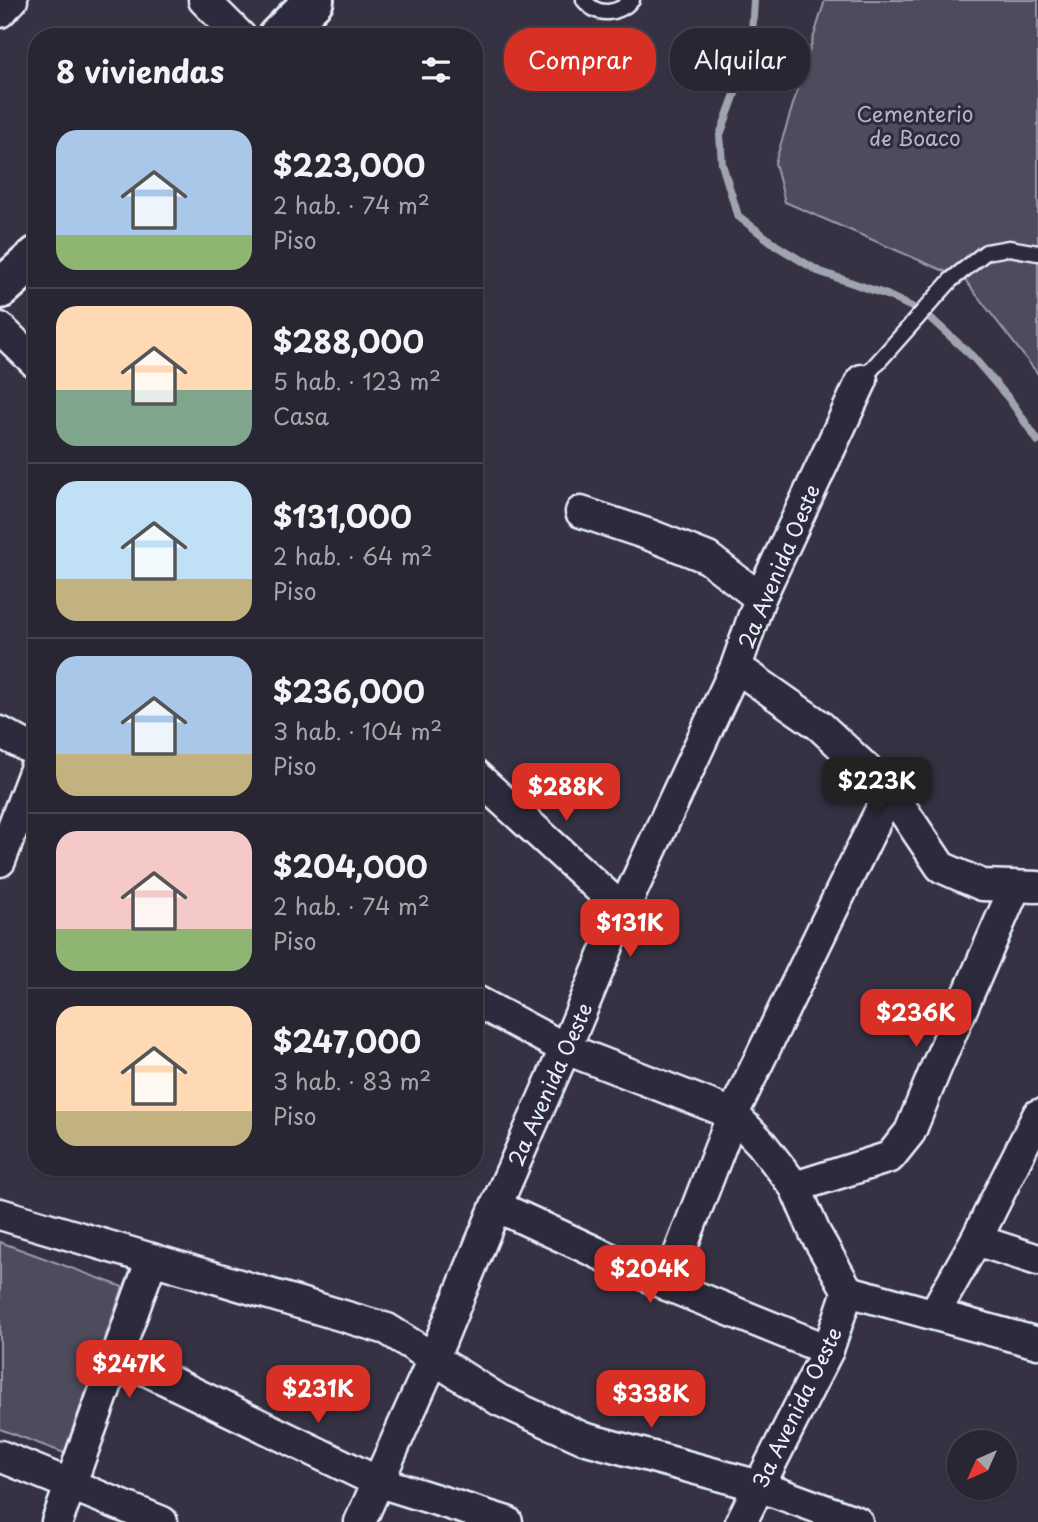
<!DOCTYPE html>
<html lang="es">
<head>
<meta charset="utf-8">
<style>
  :root { --surface:#282633; --page:#302e3b; --text:#f1f3f6; --muted:#a5a5ac; --line:#44434e; --accent:#d93025 }
  body { margin:0; font-family:"Playpen Sans",sans-serif; background:var(--page); color:var(--text); height:100vh; display:flex; flex-direction:column; font-size:26px; white-space:nowrap }
  * { box-sizing:border-box; margin:0 }
  p { font-size:23px; color:var(--muted) }
  .icon { flex:none; width:38px; height:38px; fill:none; stroke:currentColor; stroke-width:2; stroke-linecap:round; stroke-linejoin:round }
  .map { position:relative; flex:1; overflow:hidden }
  .panel { position:absolute; left:28px; top:28px; width:455px; height:1148px; display:flex; flex-direction:column; background:var(--surface); border-radius:28px; box-shadow:0 2px 5px #0004,0 0 0 2px var(--line) }
  .panel>* { flex:none }
  .banner { position:absolute; left:504px; top:28px; width:429px; height:63px; display:flex; gap:14px }
  .needle { width:46px; rotate:225deg }
  .tools { position:absolute; left:947px; top:1430px; display:grid; gap:14px }
  .tools a { display:grid; place-items:center; width:70px; height:70px; border-radius:50%; background:var(--surface); box-shadow:0 2px 5px #0004,0 0 0 2px var(--line); font-size:35px }
  .price { position:absolute; translate:-50% -60px; padding:0 16px; border-radius:14px; background:var(--accent); color:#fff; font-size:23px; line-height:46px; filter:drop-shadow(0 2px 4px #0008) }
  .price::after { content:''; position:absolute; left:50%; top:42px; width:21px; height:16px; margin-left:-10px; background:inherit; clip-path:polygon(0 0,100% 0,50% 100%) }
  .price.current { background:#222; color:#fff }
  ul { padding:0; list-style:none }
  li { display:flex; align-items:center; gap:21px; height:175px; padding:0 28px }
  li+li { border-top:2px solid var(--line) }
  li span { display:grid; place-items:center; flex:none; width:196px; height:140px; border-radius:21px; color:#555 }
  li>.icon { margin-inline-start:auto }
  span .icon { width:84px; height:84px; fill:#fffc; stroke-width:1 }
  li b { font-size:30px }
  h2 { display:flex; justify-content:space-between; align-items:center; height:84px; padding:0 28px; font-size:30px }
  .chip { padding:0 24px; border-radius:28px; background:var(--surface); box-shadow:0 2px 5px #0004,0 0 0 2px var(--line); font-size:24px; line-height:63px }
  .chip.current { background:var(--accent); color:#fff }
  .map>svg:first-child { display:block }
  .green { fill:#4d4b5c; stroke:#9a9eaa; stroke-width:2 }
  .lines { fill:none; stroke-linecap:round; stroke-linejoin:round }
  .stream { stroke:#a0a4af; stroke-width:8 }
  .lane-casing { stroke:#e8f1f8; stroke-width:19 }
  .street-casing { stroke:#e8f1f8; stroke-width:35 }
  .secondary-casing { stroke:#e8f1f8; stroke-width:44 }
  .lane { stroke:#2f2a3d; stroke-width:14 }
  .street { stroke:#2f2a3d; stroke-width:30 }
  .secondary { stroke:#2f2a3d; stroke-width:38 }
  .labels { text-anchor:middle; dominant-baseline:central; stroke-width:6; stroke-linejoin:round; paint-order:stroke }
  .park-label { font-size:21px; fill:#b2b7c1; stroke:#2f2a3d }
  .street-label { font-size:21px; fill:#e8f1f8; stroke:#2f2a3d }
</style>
</head>
<body>
<div class="map">
<svg width="1038" height="1522" viewBox="0 0 1038 1522">
  <rect width="100%" height="100%" fill="#363244"/>
  <filter id="ink" filterUnits="userSpaceOnUse"><feTurbulence type="fractalNoise" baseFrequency=".0143" numOctaves="2"/><feDisplacementMap in="SourceGraphic" scale="14" xChannelSelector="R" yChannelSelector="G"/><feConvolveMatrix kernelMatrix="1 2 1 2 8 2 1 2 1" color-interpolation-filters="sRGB"/></filter>
  <g filter="url(#ink)">
    <g class="green">
      <path d="M825,0H1038V374L965,280L785,202L775,163Z"/>
      <path d="M0,1242L123,1287L64,1453L0,1429Z"/>
    </g>
    <g class="lines">
      <path class="stream" d="M754,0L751,50L720,135L722,164L738,216L777,246L818,271L887,295L926,314L973,357L1010,400L1038,441"/>
      <g class="lane-casing">
        <g id="lane">
          <path d="M584,0C598,18 618,14 632,0"/>
          <path d="M304,14L318,37"/>
          <path d="M862,380L951,280L986,252L1009,248L1038,253"/>
        </g>
      </g>
      <g class="street-casing">
        <g id="street">
          <path d="M204,0L241,37"/>
          <path d="M0,12L12,0"/>
          <path d="M0,328L37,364"/>
          <path d="M581,512L650,535L708,558L760,598"/>
          <path d="M736,667L819,725L890,791L941,867L982,885L1038,887"/>
          <path d="M0,732L37,752"/>
          <path d="M474,774L623,910"/>
          <path d="M0,861L37,764"/>
          <path d="M474,1000L566,1049L733,1114L761,1143L795,1187L815,1233L848,1291L1038,1343"/>
          <path d="M795,1187L890,1157L910,1132L936,1068L1015,887"/>
          <path d="M496,1206L667,1285L828,1350"/>
          <path d="M0,1214L387,1329L499,1400L583,1438L759,1486L857,1522"/>
          <path d="M976,1240L1038,1260"/>
          <path d="M667,1285L733,1114L890,791"/>
          <path d="M934,1314L976,1240L1038,1115"/>
          <path d="M117,1356L376,1481L507,1522"/>
          <path d="M0,1456L162,1522"/>
          <path d="M57,1522L152,1259"/>
          <path d="M360,1522L434,1357L496,1206L572,1033L623,910L736,667L760,598L862,380"/>
          <path d="M741,1522L828,1350L848,1291"/>
        </g>
      </g>
      <g class="secondary-casing">
        <g id="secondary">
          <path d="M277,37L314,0"/>
          <path d="M0,289L37,256"/>
        </g>
      </g>
      <use href="#lane" class="lane"/>
      <use href="#street" class="street"/>
      <use href="#secondary" class="secondary"/>
    </g>
  </g>
  <g class="labels">
    <g class="park-label">
      <text x="915" y="113">Cementerio<tspan x="915" dy="24">de Boaco</tspan></text>
    </g>
    <g class="street-label">
      <text transform="translate(778 566) rotate(-67)">2a Avenida Oeste</text>
      <text transform="translate(549 1084) rotate(-66)">2a Avenida Oeste</text>
      <text transform="translate(796 1407) rotate(-64)">3a Avenida Oeste</text>
    </g>
  </g>
</svg>
<div class="tools">
<a><svg class="needle" viewBox="-14 -14 28 28"><path d="M0-13l5 13h-10z" fill="#e53935"/><path d="M0 13l5-13h-10z" fill="#a5a5ac"/></svg></a>
</div>
<b class="price current" style="left:877px;top:817px">$223K</b>
<b class="price" style="left:566px;top:823px">$288K</b>
<b class="price" style="left:630px;top:959px">$131K</b>
<b class="price" style="left:916px;top:1049px">$236K</b>
<b class="price" style="left:650px;top:1305px">$204K</b>
<b class="price" style="left:129px;top:1400px">$247K</b>
<b class="price" style="left:318px;top:1425px">$231K</b>
<b class="price" style="left:651px;top:1430px">$338K</b>
<div class="banner">
<a class="chip current">Comprar</a>
<a class="chip">Alquilar</a>
</div>
<section class="panel">
<h2>8 viviendas<svg class="icon" aria-label="filters" viewBox="0 0 24 24"><path d="M4 7h16M4 17h16"/><circle cx="9" cy="7" r="2"/><circle cx="15" cy="17" r="2"/></svg></h2>
<ul>
<li><span style="background:linear-gradient(#a9c7e8 75%,#8fb573 0)"><svg class="icon" aria-label="home" viewBox="0 0 24 24"><path d="M3 11l9-7 9 7M6 9v11h12V9"/></svg></span><div><b>$223,000</b><p>2 hab. · 74 m²</p><p>Piso</p></div></li>
<li><span style="background:linear-gradient(#ffd9b3 60%,#7fa58c 0)"><svg class="icon" aria-label="home" viewBox="0 0 24 24"><path d="M3 11l9-7 9 7M6 9v11h12V9"/></svg></span><div><b>$288,000</b><p>5 hab. · 123 m²</p><p>Casa</p></div></li>
<li><span style="background:linear-gradient(#bfe0f5 70%,#c2b280 0)"><svg class="icon" aria-label="home" viewBox="0 0 24 24"><path d="M3 11l9-7 9 7M6 9v11h12V9"/></svg></span><div><b>$131,000</b><p>2 hab. · 64 m²</p><p>Piso</p></div></li>
<li><span style="background:linear-gradient(#a9c7e8 70%,#c2b280 0)"><svg class="icon" aria-label="home" viewBox="0 0 24 24"><path d="M3 11l9-7 9 7M6 9v11h12V9"/></svg></span><div><b>$236,000</b><p>3 hab. · 104 m²</p><p>Piso</p></div></li>
<li><span style="background:linear-gradient(#f6c9c9 70%,#8fb573 0)"><svg class="icon" aria-label="home" viewBox="0 0 24 24"><path d="M3 11l9-7 9 7M6 9v11h12V9"/></svg></span><div><b>$204,000</b><p>2 hab. · 74 m²</p><p>Piso</p></div></li>
<li><span style="background:linear-gradient(#ffd9b3 75%,#c2b280 0)"><svg class="icon" aria-label="home" viewBox="0 0 24 24"><path d="M3 11l9-7 9 7M6 9v11h12V9"/></svg></span><div><b>$247,000</b><p>3 hab. · 83 m²</p><p>Piso</p></div></li>
</ul>
</section>
</div>
</body>
</html>
